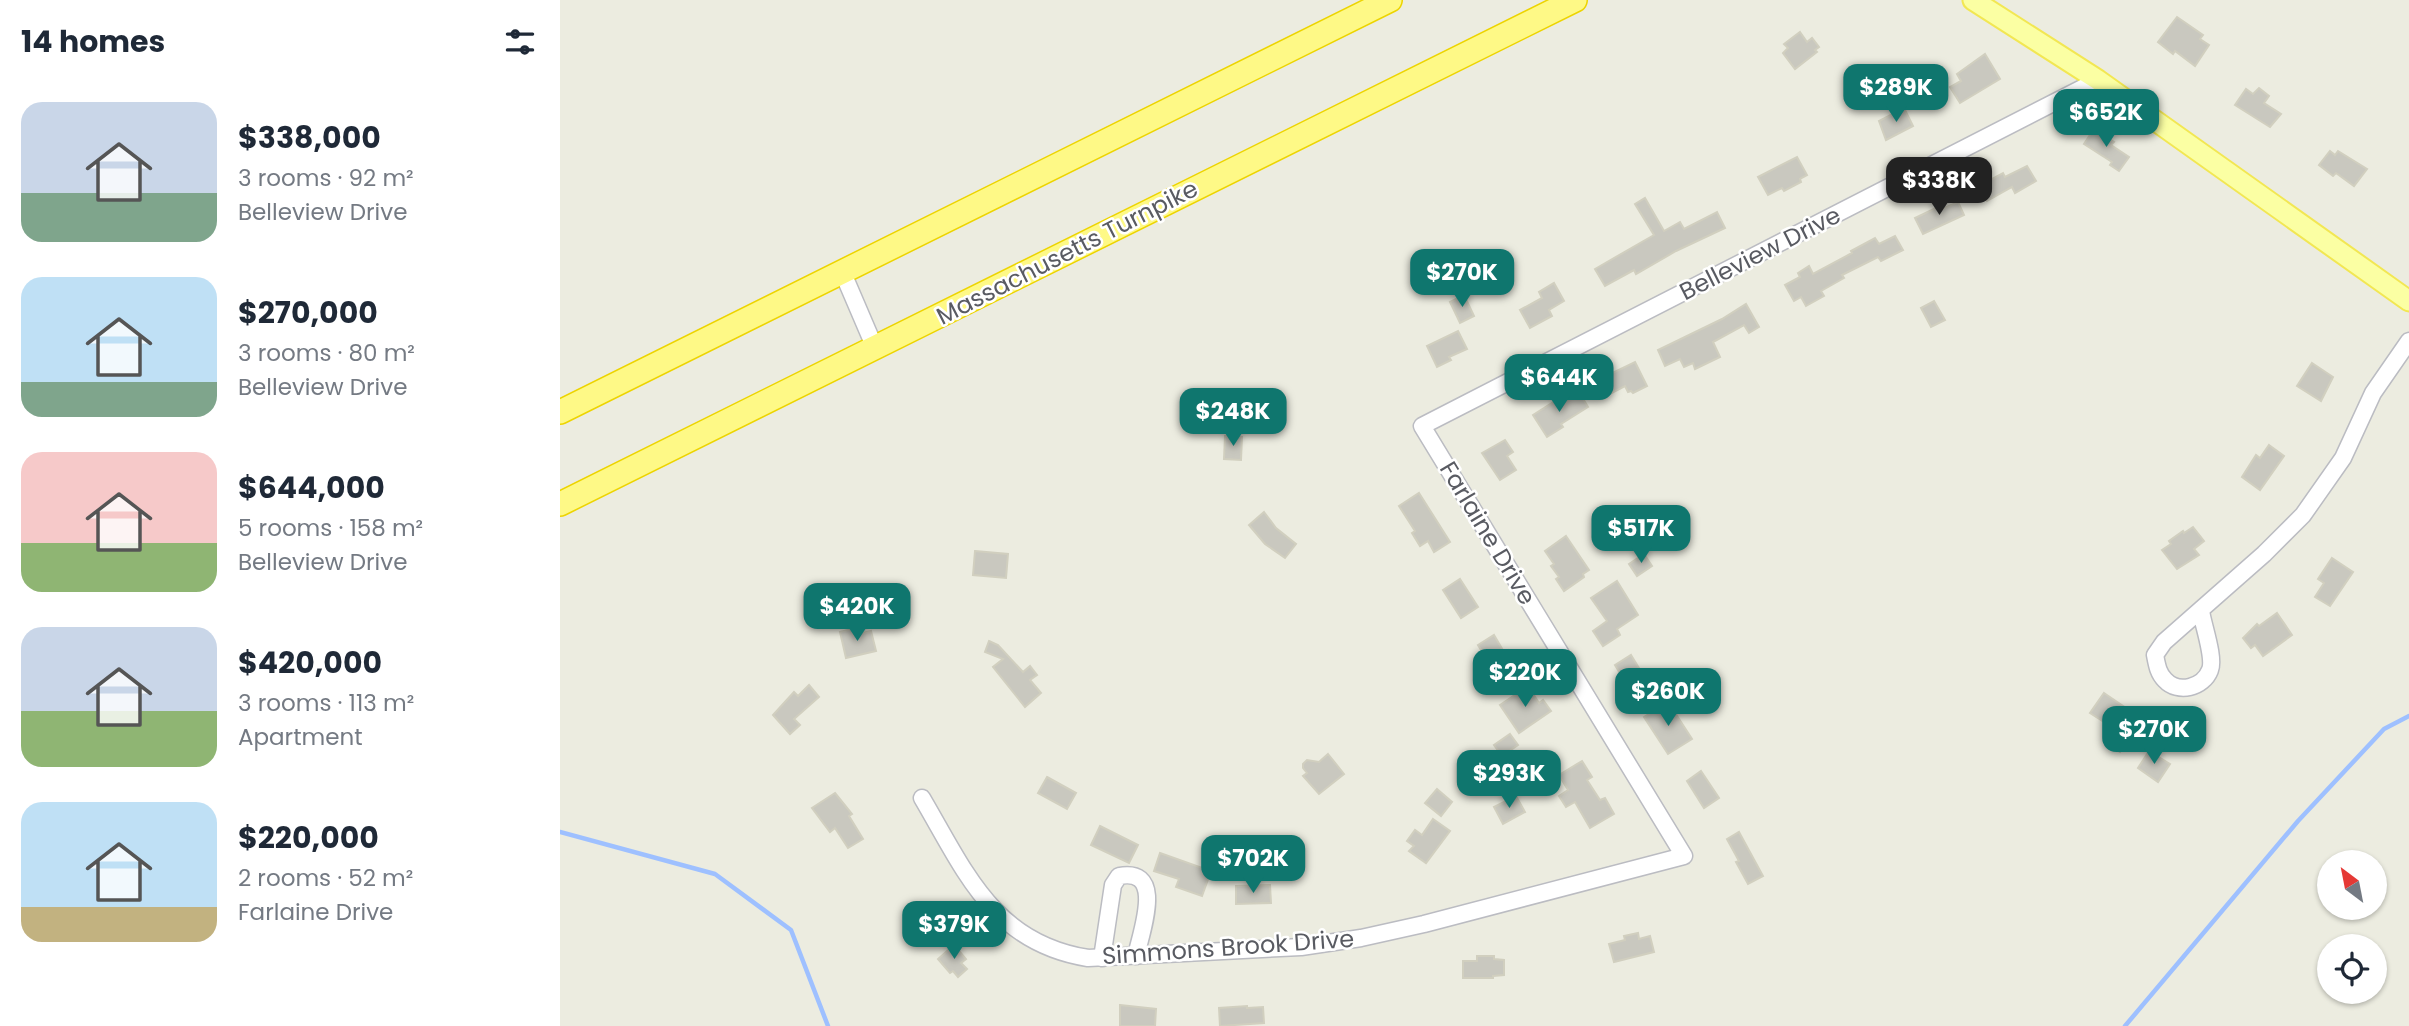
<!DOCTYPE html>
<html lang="en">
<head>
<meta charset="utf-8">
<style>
  :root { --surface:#fff; --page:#f6f6f7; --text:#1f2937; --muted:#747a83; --accent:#0f766e }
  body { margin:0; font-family:Poppins,sans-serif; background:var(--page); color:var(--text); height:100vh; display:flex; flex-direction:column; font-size:26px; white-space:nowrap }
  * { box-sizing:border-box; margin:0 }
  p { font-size:23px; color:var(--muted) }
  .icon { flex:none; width:38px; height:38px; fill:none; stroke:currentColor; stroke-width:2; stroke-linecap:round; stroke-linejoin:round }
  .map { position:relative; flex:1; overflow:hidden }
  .drawer { display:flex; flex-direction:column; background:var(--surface); width:560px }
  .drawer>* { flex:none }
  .needle { width:46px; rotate:328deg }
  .fabs { position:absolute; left:1757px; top:850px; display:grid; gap:14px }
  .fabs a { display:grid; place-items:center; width:70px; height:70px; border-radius:50%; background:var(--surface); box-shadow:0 2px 5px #0004; font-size:35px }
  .price { position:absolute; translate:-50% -60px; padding:0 16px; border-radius:14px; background:var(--accent); color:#fff; font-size:23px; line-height:46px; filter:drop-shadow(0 2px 4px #0008) }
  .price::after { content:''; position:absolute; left:50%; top:42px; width:21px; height:16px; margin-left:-10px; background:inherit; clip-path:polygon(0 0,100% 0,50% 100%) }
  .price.active { background:#222; color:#fff }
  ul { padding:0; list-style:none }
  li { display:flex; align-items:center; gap:21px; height:175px; padding:0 21px }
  li span { display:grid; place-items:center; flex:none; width:196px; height:140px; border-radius:21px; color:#555 }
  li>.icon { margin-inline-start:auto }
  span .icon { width:84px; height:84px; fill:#fffc; stroke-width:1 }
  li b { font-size:30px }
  h2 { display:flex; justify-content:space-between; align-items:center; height:84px; padding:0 21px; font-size:30px }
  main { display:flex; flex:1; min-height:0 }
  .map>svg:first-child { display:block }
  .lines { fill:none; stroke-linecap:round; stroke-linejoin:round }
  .stream { stroke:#9ec0ff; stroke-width:4.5 }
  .building { fill:#c9c8bf; stroke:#d1cfbf; stroke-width:2 }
  .minor-casing { stroke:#bbbcc2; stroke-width:19 }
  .major-casing { stroke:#f2e753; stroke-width:23 }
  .highway-casing { stroke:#edd400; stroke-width:26 }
  .minor { stroke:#fff; stroke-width:16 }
  .major { stroke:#fbffa3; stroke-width:19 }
  .highway { stroke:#fef986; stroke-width:23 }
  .labels { text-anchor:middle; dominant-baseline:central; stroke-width:5; stroke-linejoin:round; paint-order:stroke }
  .street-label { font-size:24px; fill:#595b62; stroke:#fff }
</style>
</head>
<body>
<main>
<section class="drawer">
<h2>14 homes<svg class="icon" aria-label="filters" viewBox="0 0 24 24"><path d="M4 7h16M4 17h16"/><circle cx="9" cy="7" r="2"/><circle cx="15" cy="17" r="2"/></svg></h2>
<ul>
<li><span style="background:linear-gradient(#c9d6e8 65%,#7fa58c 0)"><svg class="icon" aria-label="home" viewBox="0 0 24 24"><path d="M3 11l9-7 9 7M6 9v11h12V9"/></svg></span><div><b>$338,000</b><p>3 rooms · 92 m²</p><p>Belleview Drive</p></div></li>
<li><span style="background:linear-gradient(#bfe0f5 75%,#7fa58c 0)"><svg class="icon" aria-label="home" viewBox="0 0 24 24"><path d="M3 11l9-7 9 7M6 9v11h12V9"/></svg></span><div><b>$270,000</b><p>3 rooms · 80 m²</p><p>Belleview Drive</p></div></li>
<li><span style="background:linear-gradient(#f6c9c9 65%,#8fb573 0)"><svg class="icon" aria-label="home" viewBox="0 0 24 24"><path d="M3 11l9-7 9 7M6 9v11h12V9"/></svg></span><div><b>$644,000</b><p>5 rooms · 158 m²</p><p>Belleview Drive</p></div></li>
<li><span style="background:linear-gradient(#c9d6e8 60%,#8fb573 0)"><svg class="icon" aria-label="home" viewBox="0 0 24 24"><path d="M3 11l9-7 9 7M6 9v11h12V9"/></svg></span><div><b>$420,000</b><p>3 rooms · 113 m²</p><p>Apartment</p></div></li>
<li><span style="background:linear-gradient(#bfe0f5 75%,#c2b280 0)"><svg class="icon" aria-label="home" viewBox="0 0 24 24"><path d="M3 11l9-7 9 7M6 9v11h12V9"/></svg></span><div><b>$220,000</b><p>2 rooms · 52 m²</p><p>Farlaine Drive</p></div></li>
</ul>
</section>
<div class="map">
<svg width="1849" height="1026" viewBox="0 0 1849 1026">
  <rect width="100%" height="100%" fill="#ecece0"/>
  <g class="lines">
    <g class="stream">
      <path d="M0,832L155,874L231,930L268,1026"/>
      <path d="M1565,1026L1738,821L1824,729L1849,716"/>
    </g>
  </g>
  <g class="building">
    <path d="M1617,17L1643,35L1640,39L1649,45L1635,66L1615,51L1613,54L1598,42Z"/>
    <path d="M1240,32L1247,42L1252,38L1259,47L1255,50L1257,52L1235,69L1223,53L1228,48L1224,44Z"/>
    <path d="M1425,54L1440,79L1400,103L1390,87L1401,81L1397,74Z"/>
    <path d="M1699,88L1709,96L1704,103L1721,114L1710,127L1675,105L1686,89L1693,94Z"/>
    <path d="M1344,108L1353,126L1326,140L1319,121Z"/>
    <path d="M1534,129L1554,142L1551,145L1569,157L1559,171L1550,165L1552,162L1524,144Z"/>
    <path d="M1770,151L1775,155L1778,151L1807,169L1794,186L1776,173L1773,176L1759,165Z"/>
    <path d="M1237,157L1247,175L1240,179L1241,182L1224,191L1222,188L1208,195L1198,177Z"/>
    <path d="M1467,166L1476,181L1455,193L1452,187L1427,201L1419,186L1443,173L1445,177Z"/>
    <path d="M1085,198L1104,231L1120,222L1124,229L1157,212L1165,228L1116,251L1076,274L1074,270L1045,286L1035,269L1094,235L1075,204Z"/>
    <path d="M1398,202L1404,215L1363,234L1355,218L1380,206L1382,209Z"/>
    <path d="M1335,236L1343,250L1321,261L1318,257L1282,275L1284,278L1261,291L1264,296L1246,306L1241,297L1234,301L1225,285L1240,277L1238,273L1249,266L1253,274L1292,253L1291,251L1315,238L1319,244Z"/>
    <path d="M994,283L1004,301L989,310L992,316L970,328L960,310L982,298L979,292Z"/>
    <path d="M904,295L914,316L900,323L890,302Z"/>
    <path d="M1374,301L1385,320L1371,327L1361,308Z"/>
    <path d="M1186,304L1199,327L1189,333L1184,325L1153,342L1160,357L1135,369L1133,363L1124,367L1120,359L1105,366L1098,350L1162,319Z"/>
    <path d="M898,331L907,349L889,357L891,360L877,367L867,346Z"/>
    <path d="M1075,362L1087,386L1073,393L1071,391L1068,392L1065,386L1050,394L1042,378Z"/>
    <path d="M1752,363L1773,377L1761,401L1737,386Z"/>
    <path d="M1019,392L1028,407L1001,424L1003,427L987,437L973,415L998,399L1001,403Z"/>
    <path d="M665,436L682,437L681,460L664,459Z"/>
    <path d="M945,440L953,452L947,456L956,470L940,480L922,453Z"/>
    <path d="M1709,445L1724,456L1700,490L1682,477L1696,455L1700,458Z"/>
    <path d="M859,493L890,542L874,552L868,541L860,546L852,533L855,531L839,506Z"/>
    <path d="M704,512L716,528L736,544L725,558L705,544L689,525Z"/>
    <path d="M1633,527L1644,541L1634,549L1639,555L1617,569L1602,550L1611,544L1609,541L1623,531L1624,533Z"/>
    <path d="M1006,536L1029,570L1023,574L1024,577L1004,591L996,579L999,577L991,566L994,564L985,551Z"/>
    <path d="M415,551L448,554L446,578L413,575Z"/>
    <path d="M1084,554L1092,566L1077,576L1069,564Z"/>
    <path d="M1772,558L1793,572L1770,606L1755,597L1764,583L1758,579Z"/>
    <path d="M900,579L918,607L901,618L883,590Z"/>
    <path d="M1057,581L1078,615L1057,629L1060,635L1043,646L1033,631L1047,621L1031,598Z"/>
    <path d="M1717,613L1732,635L1703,656L1695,645L1691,648L1683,638L1697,624L1699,626Z"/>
    <path d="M292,629L294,635L311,631L316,651L286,658L280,632Z"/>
    <path d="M934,635L944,652L948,650L956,664L937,676L918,645Z"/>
    <path d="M429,641L438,645L463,672L470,666L477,675L470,680L481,693L465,707L433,667L443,659L425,652Z"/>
    <path d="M1071,655L1085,678L1069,688L1055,665Z"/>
    <path d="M249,685L259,697L234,719L240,725L230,734L213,715L234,692L238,696Z"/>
    <path d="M968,686L979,703L983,700L991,711L959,733L940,705Z"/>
    <path d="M1544,693L1597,729L1583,749L1568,739L1560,752L1548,745L1558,731L1530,713Z"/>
    <path d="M1108,702L1132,739L1108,754L1084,717Z"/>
    <path d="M950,734L958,745L942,756L934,745Z"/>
    <path d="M1589,751L1610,764L1598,782L1578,768Z"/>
    <path d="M768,754L784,774L759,794L743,776L747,773L743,768V764L747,760L759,762Z"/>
    <path d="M1022,761L1032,777L1027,780L1040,800L1045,798L1054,814L1030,828L1015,802L1006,807L999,796L1008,790L999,775Z"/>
    <path d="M1141,771L1159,798L1144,808L1127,781Z"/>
    <path d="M487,777L516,793L507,809L478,793Z"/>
    <path d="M877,789L892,802L881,816L865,803Z"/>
    <path d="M275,793L292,814L289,816L303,839L288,848L275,828L270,832L252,808Z"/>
    <path d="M956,796L965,812L943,824L934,807Z"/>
    <path d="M873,819L890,831L866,863L849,851L854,846L847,841L855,830L862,835Z"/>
    <path d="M540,826L578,845L569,863L531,845Z"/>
    <path d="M1179,832L1203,876L1188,884L1176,862L1179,861L1167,839Z"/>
    <path d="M600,853L651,871L642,896L616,887L619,879L594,871Z"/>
    <path d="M710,885L711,903L676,904V886Z"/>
    <path d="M1078,933L1079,939L1090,936L1094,952L1054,962L1049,944L1065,940L1064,936Z"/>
    <path d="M394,945L406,959L401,963L407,969L398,977L393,971L390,973L378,959Z"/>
    <path d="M917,956H934V959L944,960V975L933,976V978H903V961H917Z"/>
    <path d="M560,1005L596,1009L595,1026H560Z"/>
    <path d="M687,1006V1008L703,1007L704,1023L660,1026L659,1008Z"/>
  </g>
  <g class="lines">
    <g class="minor-casing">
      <g id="minor">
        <path d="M282,271L315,348"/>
        <path d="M1641,611C1643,625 1655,658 1650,670C1643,688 1618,694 1605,680C1598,673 1597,665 1595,655L1604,642L1704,554L1743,515L1783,458L1813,393L1849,341"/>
        <path d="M362,798C405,871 433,943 528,958L741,947L801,938L864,924L1124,856L862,426L1538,80"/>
        <path d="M542,958L553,885L559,876C606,867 581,932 576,956"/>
      </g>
    </g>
    <g class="major-casing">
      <path id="major" d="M1413,0L1538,80L1849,301"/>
    </g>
    <g class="highway-casing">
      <g id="highway">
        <path d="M0,412L830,0"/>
        <path d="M0,504L1015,0"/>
      </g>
    </g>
    <use href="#minor" class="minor"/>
    <use href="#major" class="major"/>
    <use href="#highway" class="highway"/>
  </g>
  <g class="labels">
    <g class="street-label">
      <text transform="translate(507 252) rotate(-27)">Massachusetts Turnpike</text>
      <text transform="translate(1200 253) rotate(-27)">Belleview Drive</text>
      <text transform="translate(928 533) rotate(59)">Farlaine Drive</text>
      <text transform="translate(668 947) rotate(-4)">Simmons Brook Drive</text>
    </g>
  </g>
</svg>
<div class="fabs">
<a><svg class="needle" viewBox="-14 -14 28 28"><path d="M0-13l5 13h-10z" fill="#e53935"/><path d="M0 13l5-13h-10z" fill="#747a83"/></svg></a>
<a><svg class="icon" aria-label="locate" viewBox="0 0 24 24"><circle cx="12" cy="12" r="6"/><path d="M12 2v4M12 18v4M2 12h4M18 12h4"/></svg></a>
</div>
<b class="price" style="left:1336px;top:124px">$289K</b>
<b class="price" style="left:1546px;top:149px">$652K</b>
<b class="price active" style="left:1379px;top:217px">$338K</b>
<b class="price" style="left:902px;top:309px">$270K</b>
<b class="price" style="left:999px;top:414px">$644K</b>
<b class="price" style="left:673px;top:448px">$248K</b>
<b class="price" style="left:1081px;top:565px">$517K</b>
<b class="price" style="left:297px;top:643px">$420K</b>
<b class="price" style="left:965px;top:709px">$220K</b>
<b class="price" style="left:1108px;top:728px">$260K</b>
<b class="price" style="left:1594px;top:766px">$270K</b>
<b class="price" style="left:949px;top:810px">$293K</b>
<b class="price" style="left:693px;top:895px">$702K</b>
<b class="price" style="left:394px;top:961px">$379K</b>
</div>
</main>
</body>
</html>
